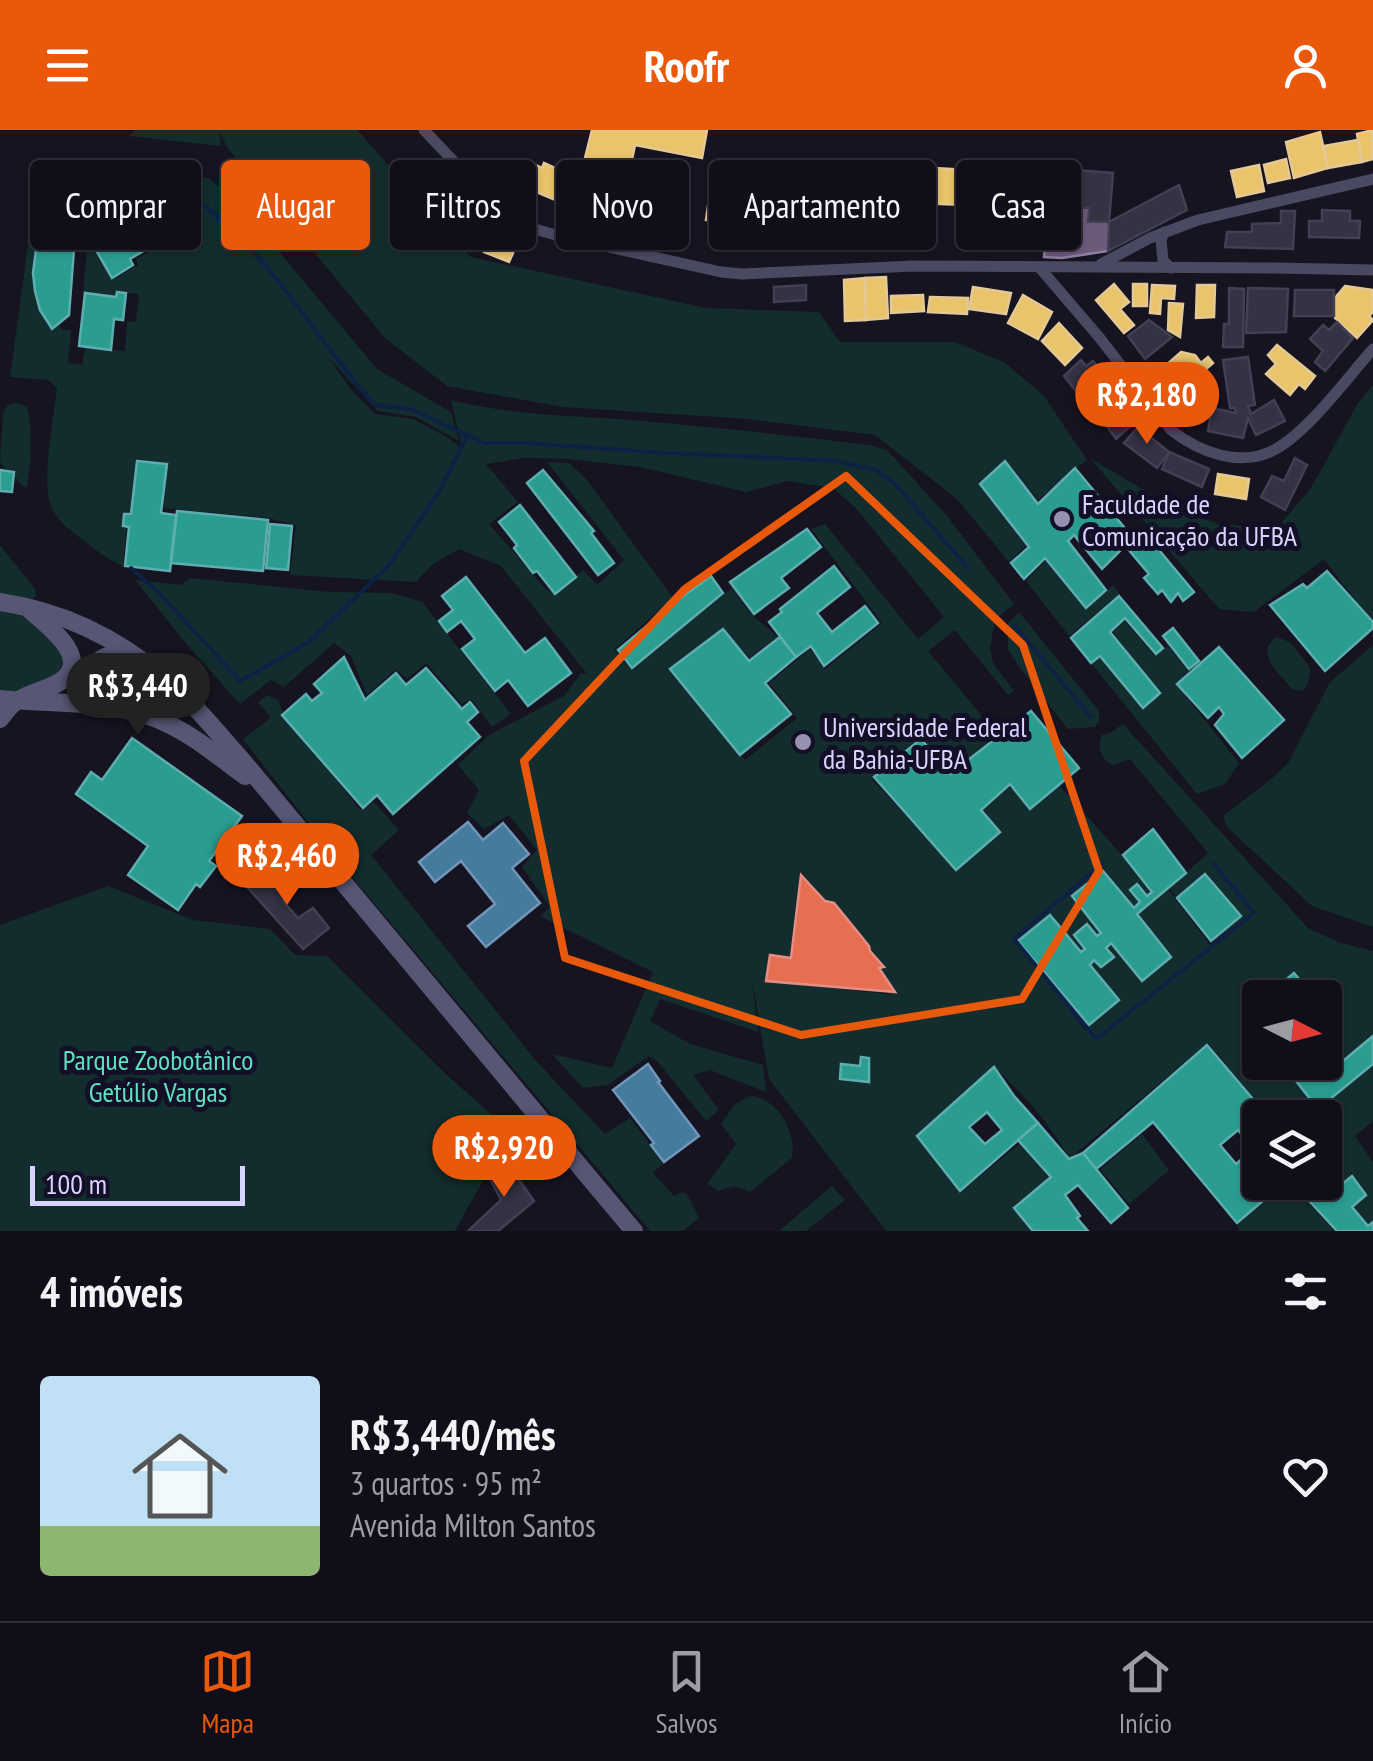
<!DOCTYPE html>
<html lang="pt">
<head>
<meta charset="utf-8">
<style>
  :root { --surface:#100f19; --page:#191822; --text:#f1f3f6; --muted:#9c9ca2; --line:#302f38; --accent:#ea580c }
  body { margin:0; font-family:"PT Sans Narrow",sans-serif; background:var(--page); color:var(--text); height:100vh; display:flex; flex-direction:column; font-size:38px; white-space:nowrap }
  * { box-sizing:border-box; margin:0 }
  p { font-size:32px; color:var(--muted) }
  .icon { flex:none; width:55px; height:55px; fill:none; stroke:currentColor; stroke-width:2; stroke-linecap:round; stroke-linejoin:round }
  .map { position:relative; height:1101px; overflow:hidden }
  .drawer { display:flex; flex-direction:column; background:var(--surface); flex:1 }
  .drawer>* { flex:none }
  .hud { position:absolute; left:30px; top:30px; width:1315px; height:90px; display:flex; gap:20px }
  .needle { width:65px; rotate:96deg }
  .controls { position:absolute; left:1242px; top:850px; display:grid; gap:20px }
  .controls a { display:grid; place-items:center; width:100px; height:100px; border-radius:10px; background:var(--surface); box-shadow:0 2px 8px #0004,0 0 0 2px var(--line); font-size:50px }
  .scale { position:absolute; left:30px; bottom:25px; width:215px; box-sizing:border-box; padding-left:10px; border:5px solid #d9d4ff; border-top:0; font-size:28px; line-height:35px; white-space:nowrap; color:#d9d4ff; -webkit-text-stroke:8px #130f26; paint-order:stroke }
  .price { position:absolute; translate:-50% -85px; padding:0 22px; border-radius:35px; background:var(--accent); color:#fff; font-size:32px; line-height:65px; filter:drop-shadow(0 2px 5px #0008) }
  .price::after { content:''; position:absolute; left:50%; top:60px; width:30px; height:22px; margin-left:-15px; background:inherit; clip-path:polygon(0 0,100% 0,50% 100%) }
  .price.on { background:#222; color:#fff }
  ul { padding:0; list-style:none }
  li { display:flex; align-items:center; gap:30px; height:250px; padding:0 40px }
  li span { display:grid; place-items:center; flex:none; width:280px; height:200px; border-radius:10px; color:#555 }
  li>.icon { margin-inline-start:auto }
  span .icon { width:120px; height:120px; fill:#fffc; stroke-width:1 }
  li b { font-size:42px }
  h2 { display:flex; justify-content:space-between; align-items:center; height:120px; padding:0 40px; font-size:42px }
  .pill { padding:0 35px; border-radius:10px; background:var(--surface); box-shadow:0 2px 8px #0004,0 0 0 2px var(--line); font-size:35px; line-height:90px }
  .pill.on { background:var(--accent); color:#fff }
  header { display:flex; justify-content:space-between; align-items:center; height:130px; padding:0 40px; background:var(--accent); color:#fff; font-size:45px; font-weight:700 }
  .dock { display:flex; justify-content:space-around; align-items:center; height:140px; border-top:2px solid var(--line); background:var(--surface); font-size:28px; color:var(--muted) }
  .dock a { display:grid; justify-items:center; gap:5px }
  .dock .on { color:var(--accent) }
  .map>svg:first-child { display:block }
  .green { fill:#132c2d; fill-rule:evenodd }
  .homes { fill:#e9c46a; stroke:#e4c997; stroke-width:2.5 }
  .shops { fill:#e76f51; stroke:#e38d85; stroke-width:2.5 }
  .offices { fill:#6d597a; stroke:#8d7ea2; stroke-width:2.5 }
  .schools { fill:#2a9d8f; stroke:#5eaeb1; stroke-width:2.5; fill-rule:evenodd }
  .public { fill:#457b9d; stroke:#7196ba; stroke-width:2.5 }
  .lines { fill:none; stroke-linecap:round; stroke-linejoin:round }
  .stream { stroke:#0d2144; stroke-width:4 }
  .building { fill:#343243; stroke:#433f54; stroke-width:2.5 }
  .street { stroke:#4a4962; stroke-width:11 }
  .secondary { stroke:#575674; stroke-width:18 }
  .marked { fill:none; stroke:#e8590c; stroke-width:8; stroke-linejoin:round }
  .poi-dot { fill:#9591b1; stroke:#130f26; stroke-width:4 }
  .labels { text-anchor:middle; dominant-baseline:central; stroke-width:10; stroke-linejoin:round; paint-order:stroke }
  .poi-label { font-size:28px; fill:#d9d4ff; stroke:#130f26; text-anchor:start }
  .park-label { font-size:28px; fill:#5fe0c0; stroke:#130f26 }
</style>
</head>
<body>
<header><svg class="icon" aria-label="menu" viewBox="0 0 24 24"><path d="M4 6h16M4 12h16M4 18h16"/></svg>Roofr<svg class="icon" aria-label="person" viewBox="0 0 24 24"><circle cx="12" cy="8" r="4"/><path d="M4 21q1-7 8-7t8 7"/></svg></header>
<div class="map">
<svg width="1373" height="1101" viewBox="0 0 1373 1101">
  <rect width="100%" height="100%" fill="#161421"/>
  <g class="green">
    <path d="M136,0H357L471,127L706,178L819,182L840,212H955L1004,232L1044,266L1087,330L1038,370L1006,330L978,353L1026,416L1009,432L957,369L875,305L748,289L563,277L447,256L385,208L227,17L219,1L221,16L129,6Z"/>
    <path d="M128,40L208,48L236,70L377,239L451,282L459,311L416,287L378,281L329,228L349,257L375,284L413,289L445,306L462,318L451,270C514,286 580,286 644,291C721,298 798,306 875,316L888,321L947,386L1014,474L995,490L990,518L993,533L1014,561L1008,565L955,500L928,521L997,604L950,644L921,609L872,649L956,740L981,680L1010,654L1030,678L1059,655L1122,725L1152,762L1147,766L1130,760L1140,772L1134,778L1102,741L1072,765L1101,803L1097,806L1087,794L1074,804L1085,819L1081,822L1050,785L1018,811C1042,839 1061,871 1085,900L1118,871L1090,835L1095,831L1101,838L1114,827L1106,818L1111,814L1141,852L1172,827L1139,784L1168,759L1210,815L1242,787L1206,743L1176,767L1169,758L1208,723L1130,629L1113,635C1100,629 1097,618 1102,605L1110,603L1123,594L1309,799L1341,813L1373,821V905L1343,930L1327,909L1342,897L1325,878V868L1316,867L1295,843L1264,867L1260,868V871L1241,884L1260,907V932L1280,933L1318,979L1373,935V991L1355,1006L1373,1032V1091L1368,1095L1353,1077L1367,1065L1352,1046L1336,1057L1325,1045V988L1269,987L1208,913L1069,1029C1051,994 1023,964 994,937L916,1006L961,1062L1019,1014L1051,1047L1015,1078L1032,1101H886L769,949L752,849L758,902L660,869L650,891L690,914L763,935L766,962L710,940L693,945L719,980L706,991L657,931L649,926L608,955L583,958L552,924L612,938L653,842L540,786L550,777L522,737L537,720L509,685L484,699L467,683L479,660L458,635L489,605L564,566L581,543L588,545L501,436L459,419L433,434L416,452L290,445L296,395L268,388L164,378L166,334L136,330L130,383H122V397L127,398L123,436C108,430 97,421 83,410C71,401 57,391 51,376C41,353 54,285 57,258L48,250L10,247L29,108L44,78L75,51L88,44ZM96,76L106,94L114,93L117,98L154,77L171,106L188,85L171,110L136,129L138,135L114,149L88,107L83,164L118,167L119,162L139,164L136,192H127L125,221L85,218L82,235L68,233L71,200H62L50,181L82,79ZM524,328L569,329L640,337L746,362L787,351L833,358L856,378L944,487L918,509L825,394L811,399L882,493L825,539L810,519L769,553L797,588L745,630L669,539L722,498L749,528L778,507L751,484L732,458L631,539L614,520L673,468L587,350L569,333L547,332L624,430L597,455L583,440L554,465L543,456L489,394L518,372L486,334ZM802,746L825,771L834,773L869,816L870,821L884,836L879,838L894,862L888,864L766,851L770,826L791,828Z"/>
    <path d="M1373,255V494L1324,429L1254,482L1219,479L1090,328L1174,378L1218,394L1277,398L1311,358L1358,273Z"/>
    <path d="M17,273L27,277C33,303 31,331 27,357L21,355L18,350L0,333L3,283L8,275Z"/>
    <path d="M0,415L35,459L36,467L30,469L0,463Z"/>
    <path d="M1045,431L1086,479L1113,455L1120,464L1069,506L1026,451Z"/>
    <path d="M190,448L330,462L392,463L422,472L511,584L492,597L471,569L462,574L426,533L407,549L396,539L367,565L351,526L334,513L284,557L271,550L240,574L188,516L135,450L181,455Z"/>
    <path d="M0,472L57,504L68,546L0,569Z"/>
    <path d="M1019,482L1099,581V592L1095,597L1068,599L1017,534L1008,519V493Z"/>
    <path d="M1125,491L1154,525L1168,516L1189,541L1176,554L1239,633L1225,654L1197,664L1091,533L1100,526L1159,563L1113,502Z"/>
    <path d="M1276,507L1290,512L1311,539L1308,553L1303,561L1292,559C1279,543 1254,524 1276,507Z"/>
    <path d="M1373,515V797L1312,776L1227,697L1223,686L1270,650L1288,633L1330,552Z"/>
    <path d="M128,530L174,562L173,581L108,569L105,547L112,534Z"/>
    <path d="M268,565L278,570L282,580L360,680L374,672L399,700L371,725L537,932L605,1004L630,988L664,1032L653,1043L674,1066L682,1062L687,1064L699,1088L683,1101H650L331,722L243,609L271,588L258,572Z"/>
    <path d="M108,756L193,790L270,799L295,825L327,826L450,948L496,988L491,999L487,1043L455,1101H0V795Z"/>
    <path d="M751,966C778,968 797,1003 792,1028L750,1062L734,1056L718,1061L707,1054L736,1014L721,994L735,974Z"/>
    <path d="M1142,1004L1169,1040L1129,1074L1100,1039Z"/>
    <path d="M1286,1052L1310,1053L1299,1062L1334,1101H1239L1238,1094Z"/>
    <path d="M832,1056L845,1070L806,1101H779Z"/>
  </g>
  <g class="homes">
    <path d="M592,0H707L702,28L635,15L627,54L581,44Z"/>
    <path d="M1373,0V29L1362,32L1357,4Z"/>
    <path d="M1320,2L1328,38L1294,48L1286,12Z"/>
    <path d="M1358,10L1362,32L1328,38L1324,16Z"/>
    <path d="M1286,29L1290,48L1268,53L1264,35Z"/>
    <path d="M531,33L542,38L544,33L557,39L555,44L563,48L562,62L558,71L515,53Z"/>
    <path d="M801,35L831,38L827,84H821L820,96L809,95L804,103L797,102L794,98L796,89L800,88V84H796Z"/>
    <path d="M852,35L908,38L906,72L850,71Z"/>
    <path d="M1259,35L1264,61L1237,67L1231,41Z"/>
    <path d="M650,37L673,40L672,54L686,56L684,74L673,72L671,79L646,76L650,59H655L656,51L647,50Z"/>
    <path d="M916,37L968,40L965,75L915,73Z"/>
    <path d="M977,46H1008L1007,117L975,118Z"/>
    <path d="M728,47L745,50L743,61L759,63L754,97L706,90L711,56L726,58Z"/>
    <path d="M495,97L513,105L507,120L513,123L509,132L484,122Z"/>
    <path d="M886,147L888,188L866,190L865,148Z"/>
    <path d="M865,148L866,190L845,191L844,150Z"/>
    <path d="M1114,154L1129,172L1120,179L1134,195L1124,203L1096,170Z"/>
    <rect x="1133" y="154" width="14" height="22"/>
    <path d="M1152,155L1175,156L1174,169L1161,168L1160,184L1150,183Z"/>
    <path d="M1197,155H1215L1214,187L1196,188Z"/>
    <path d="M1345,156L1373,160V182L1369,186L1373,190L1357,208L1335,188V168Z"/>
    <path d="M973,157L1011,163L1006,184L969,179Z"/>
    <path d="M923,165L924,181L891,183V166Z"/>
    <path d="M1023,165L1052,182L1038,209L1008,193Z"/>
    <path d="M930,167L968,168L967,184L928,182Z"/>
    <path d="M1169,173L1183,174L1180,207L1168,200Z"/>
    <path d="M1059,193L1082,218L1065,235L1042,211Z"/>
    <path d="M1277,215L1315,246L1305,259L1299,254L1290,265L1266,244L1276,234L1268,225Z"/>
    <path d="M1181,222L1195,225L1201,233L1208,227L1213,233L1206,239L1210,246L1205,256L1190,268L1165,236Z"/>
    <path d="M1218,344L1249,349L1246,369L1215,364Z"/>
  </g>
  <path class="shops" d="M801,745L825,771L834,773L869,816L870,821L884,837L879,838L895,862L766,851L770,825L791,828Z"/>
  <path class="offices" d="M1067,77L1089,78L1088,92H1109L1108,121L1062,128L1044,127L1046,99H1065Z"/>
  <g class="schools">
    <path d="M1049,55L1069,56L1065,99H1046Z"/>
    <path d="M82,77L93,96L75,106L69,185L52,199L40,180L35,161L33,143L36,120L43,121L44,110H42L52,97L75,79Z"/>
    <path d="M150,78L167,107L130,129L133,135L112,148L92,113Z"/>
    <path d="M117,162L126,163L123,190L114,189L111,220L79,216L85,163L116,167Z"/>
    <path d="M137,331L167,334L161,383L176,385L170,441L125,436L129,397L123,396L124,384H131Z"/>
    <path d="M1005,331L1038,374L1075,338L1133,408L1102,439L1074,405L1068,411L1106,460L1086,478L1045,428L1024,449L1011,433L1029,417L980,354Z"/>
    <path d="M0,340L14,342L12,362L0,361Z"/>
    <path d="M543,340L594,401L591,403L614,433L598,445L527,353Z"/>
    <path d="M520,375L576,447L555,464L537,441L533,443L514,418L517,415L499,392Z"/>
    <path d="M177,381L268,390L263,441L171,433Z"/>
    <path d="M270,394L292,396L288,440L266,438Z"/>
    <path d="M807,399L821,417L781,448L789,458L754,484L730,452Z"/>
    <path d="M1144,402L1194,462L1183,471L1178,463L1171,472L1162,460L1158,464L1144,448L1149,444L1128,419Z"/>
    <path d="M834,436L850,457L817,483L832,502L865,476L878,493L824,536L811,516L796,527L769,492L782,482L780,479Z"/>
    <path d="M1327,441L1373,492V498L1325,541L1270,475L1303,454L1307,458Z"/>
    <path d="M711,446L723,463L632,538L618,520L679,469Z"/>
    <path d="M466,447L525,523L545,508L571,543L528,576L508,550L495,561L462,519L475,509L461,491L447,502L439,491L453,480L442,466Z"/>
    <path d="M1119,466L1163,518L1156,524L1125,488L1110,502L1160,563L1143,578L1100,526L1091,533L1071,508Z"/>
    <path d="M1173,498L1199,531L1189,539L1163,506Z"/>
    <path d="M723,499L749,531L780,507L796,527L765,553L791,584L740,625L670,539Z"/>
    <path d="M1219,517L1284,590L1242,628L1215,595L1224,584L1219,577L1208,588L1177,554Z"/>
    <path d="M344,527L365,570L396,543L406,555L426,538L462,579L470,572L478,582L467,592L480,607L393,684L377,665L363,678L282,585L306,564L312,571L322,563L314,554Z"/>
    <path d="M1031,581L1079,638L1030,679L1010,654L981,680L1000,702L956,740L874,647L921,609L950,644Z"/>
    <path d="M132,608L242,686L209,731L216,736L200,757L196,754L178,780L128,745L148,716L76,664L91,642L102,650Z"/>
    <path d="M1153,699L1186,743L1137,784L1171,827L1142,851L1111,813L1106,818L1114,827L1101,837L1094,830L1090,835L1119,870L1089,895L1018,811L1050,785L1081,822L1085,819L1074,805L1087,794L1097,806L1101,803L1072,766L1103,741L1134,778L1140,772L1130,760L1137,754L1147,766L1152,762L1123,725Z"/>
    <path d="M1205,744L1241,786L1211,811L1177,768Z"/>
    <path d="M1294,843L1315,868H1264Z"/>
    <path d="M1260,871V906L1243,884Z"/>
    <path d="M1325,878L1342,897L1326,909L1343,931L1373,906V934L1318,979L1281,932H1325Z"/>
    <path d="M1207,915L1269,988H1260V1052H1285L1237,1093L1153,992L1095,1040L1083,1023ZM1238,1000L1254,1019L1236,1034L1220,1015Z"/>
    <path d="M861,927L869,928V952L840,949L841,934L860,936Z"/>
    <path d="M994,937L1014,966L1038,993L960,1061L917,1006ZM987,982L1002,1000L985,1014L969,997Z"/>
    <path d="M1038,993L1069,1029L1083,1023L1128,1078L1111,1093L1078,1055L1065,1065L1080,1086L1077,1088L1088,1101H1033L1014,1078L1051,1047L1018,1010Z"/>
    <path d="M1325,1046L1336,1059L1352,1046L1366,1065L1352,1077L1368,1096L1373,1092V1101H1337L1300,1061L1311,1052H1325Z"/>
  </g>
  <g class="public">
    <path d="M468,692L483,710L503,693L529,724L512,738L540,773L486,817L468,796L495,774L461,731L435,752L419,732Z"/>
    <path d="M648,934L660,951L658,952L699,1006L664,1032L651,1015L654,1013L613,960Z"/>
  </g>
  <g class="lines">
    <g class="stream">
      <path d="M205,76C275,131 316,210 375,275L411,279L484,313H527L650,322L835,331L876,340L895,354L968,438"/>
      <path d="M131,438L158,462L240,551L309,512L389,435L439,362L467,306"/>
      <path d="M1014,495L1091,587"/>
      <path d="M1102,734L1014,809L1096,909L1254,783L1214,734"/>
    </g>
  </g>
  <g class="building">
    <path d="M1050,38L1113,43L1109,92H1088L1089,78L1067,77L1069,56L1049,55Z"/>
    <path d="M1179,55L1187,80L1108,121L1109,92Z"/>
    <path d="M1322,80L1350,81V91H1360L1359,108L1309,107V91H1322Z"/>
    <path d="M1281,81H1295L1293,119L1225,117L1227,102H1252V94L1281,93Z"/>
    <path d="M806,155V170L774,172V157Z"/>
    <path d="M1229,158L1244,159L1243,217H1223L1224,194H1229Z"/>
    <path d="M1248,158L1288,159L1286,202L1246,203Z"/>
    <path d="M1295,160H1334V186H1294Z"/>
    <path d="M1149,190L1172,207L1145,229L1128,206Z"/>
    <path d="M1337,192L1353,208L1325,241L1315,232L1323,221L1310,209L1323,195L1329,200Z"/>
    <path d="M1248,227L1255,275L1248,276L1251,284L1274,270L1285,291L1256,305L1248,288L1243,308L1208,301L1212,278L1236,283L1235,278H1230L1223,230Z"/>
    <path d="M1081,230L1086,236L1093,231L1100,240L1092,246L1102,261L1086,274L1064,246Z"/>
    <path d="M1114,258L1137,290L1116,309L1092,275Z"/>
    <path d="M1138,297L1169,322L1157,338L1124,313Z"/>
    <path d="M1169,322L1209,339L1202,357L1162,339Z"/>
    <path d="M1295,328L1307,335L1285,380L1261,367L1272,346L1284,351Z"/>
    <path d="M275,735L296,759L282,770L298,788L313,778L329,798L303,819L248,758Z"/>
    <path d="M505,1030L534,1071L498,1101H468L501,1070L487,1043Z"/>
  </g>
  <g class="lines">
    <g class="street">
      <path d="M424,0L497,77L513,90L535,99L559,106L721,142L742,144L914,136L1277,138L1373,140"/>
      <path d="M1164,102L1161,110L1163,131L1171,138"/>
      <path d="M1101,134L1150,108L1198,90L1373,49"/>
      <path d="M1039,137L1099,207L1171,300C1199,322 1240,338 1274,320C1308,302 1347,248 1373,219"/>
    </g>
    <g class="secondary">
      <path d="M0,472C63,482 114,506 163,547C192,571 216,601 241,629C272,666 303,703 333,740C433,860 533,981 634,1101"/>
      <path d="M0,569C56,575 116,568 168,594C196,607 220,628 245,646"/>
      <path d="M106,576C76,549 91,522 129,523"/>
      <path d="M0,589C5,583 10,575 17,571C30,562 48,560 61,551C93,529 47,495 31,481"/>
    </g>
  </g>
  <path class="marked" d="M846,346L1023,515L1099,741L1022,869L801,905L565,828L524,631L685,459Z"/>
  <g class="poi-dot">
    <circle cx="1062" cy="389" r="10"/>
    <circle cx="803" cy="612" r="10"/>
  </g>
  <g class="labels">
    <g class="poi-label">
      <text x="1082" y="373">Faculdade de<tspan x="1082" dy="32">Comunicação da UFBA</tspan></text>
      <text x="823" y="596">Universidade Federal<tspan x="823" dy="32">da Bahia-UFBA</tspan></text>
    </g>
    <g class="park-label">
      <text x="158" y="929">Parque Zoobotânico<tspan x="158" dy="32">Getúlio Vargas</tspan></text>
    </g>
  </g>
</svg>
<div class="controls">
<a><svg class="needle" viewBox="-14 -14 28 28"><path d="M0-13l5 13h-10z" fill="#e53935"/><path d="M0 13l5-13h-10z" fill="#9c9ca2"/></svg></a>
<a><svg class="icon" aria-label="layers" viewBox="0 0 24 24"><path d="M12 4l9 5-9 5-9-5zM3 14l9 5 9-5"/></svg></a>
</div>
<div class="scale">100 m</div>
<b class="price" style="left:1147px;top:317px">R$2,180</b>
<b class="price on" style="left:138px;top:608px">R$3,440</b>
<b class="price" style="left:287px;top:778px">R$2,460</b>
<b class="price" style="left:504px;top:1070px">R$2,920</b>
<div class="hud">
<a class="pill">Comprar</a>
<a class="pill on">Alugar</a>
<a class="pill">Filtros</a>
<a class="pill">Novo</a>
<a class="pill">Apartamento</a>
<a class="pill">Casa</a>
</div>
</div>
<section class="drawer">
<h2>4 imóveis<svg class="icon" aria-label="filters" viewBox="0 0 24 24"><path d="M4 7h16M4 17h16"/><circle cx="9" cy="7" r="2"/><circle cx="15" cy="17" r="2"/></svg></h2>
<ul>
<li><span style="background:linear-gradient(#bfe0f5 75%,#8fb573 0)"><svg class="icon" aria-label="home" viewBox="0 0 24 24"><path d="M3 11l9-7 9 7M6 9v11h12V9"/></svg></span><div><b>R$3,440/mês</b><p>3 quartos · 95 m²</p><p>Avenida Milton Santos</p></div><svg class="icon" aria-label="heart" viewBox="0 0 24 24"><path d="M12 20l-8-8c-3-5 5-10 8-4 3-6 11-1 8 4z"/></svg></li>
</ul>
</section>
<nav class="dock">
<a class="on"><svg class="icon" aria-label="map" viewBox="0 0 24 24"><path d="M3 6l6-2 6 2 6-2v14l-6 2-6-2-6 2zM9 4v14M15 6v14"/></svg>Mapa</a>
<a><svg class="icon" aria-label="saved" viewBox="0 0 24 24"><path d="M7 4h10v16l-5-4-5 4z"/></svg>Salvos</a>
<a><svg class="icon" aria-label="home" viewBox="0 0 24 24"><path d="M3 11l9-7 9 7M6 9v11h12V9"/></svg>Início</a>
</nav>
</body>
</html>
